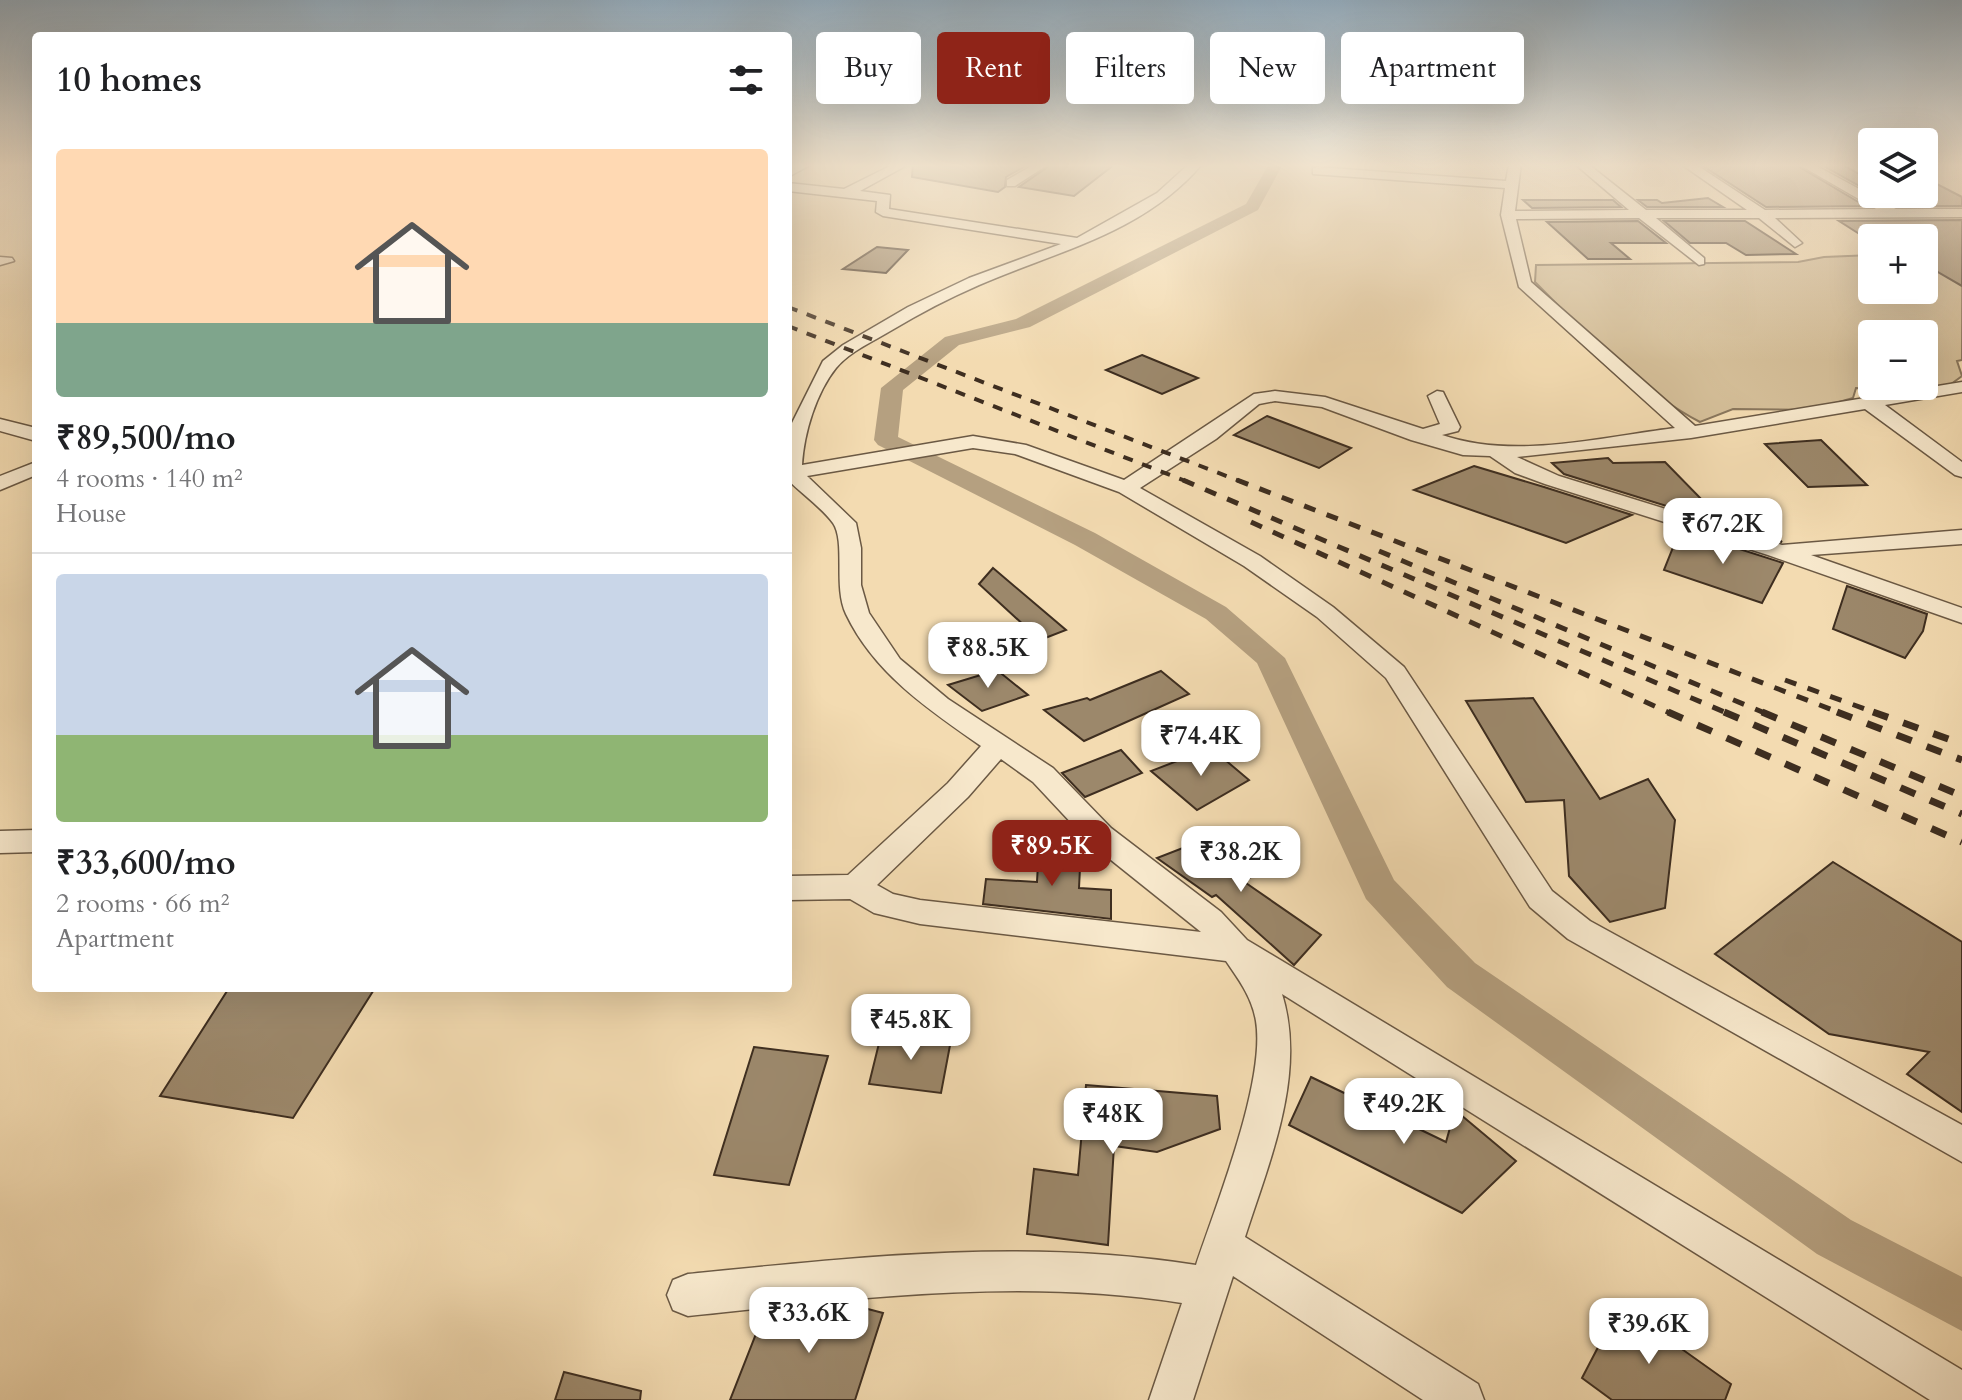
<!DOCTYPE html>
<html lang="en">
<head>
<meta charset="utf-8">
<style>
  :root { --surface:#fff; --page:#f2f2f2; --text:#202124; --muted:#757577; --line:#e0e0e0; --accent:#8f2418 }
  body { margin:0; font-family:Cardo,serif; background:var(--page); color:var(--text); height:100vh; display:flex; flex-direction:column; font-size:30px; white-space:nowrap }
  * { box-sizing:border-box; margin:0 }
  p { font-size:26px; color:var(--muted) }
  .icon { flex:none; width:44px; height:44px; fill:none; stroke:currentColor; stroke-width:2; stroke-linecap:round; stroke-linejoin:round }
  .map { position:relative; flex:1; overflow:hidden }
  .panel { position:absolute; left:32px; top:32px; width:760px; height:960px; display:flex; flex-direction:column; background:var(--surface); border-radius:8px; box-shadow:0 8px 32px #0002 }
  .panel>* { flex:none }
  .top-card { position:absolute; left:816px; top:32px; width:760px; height:72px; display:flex; gap:16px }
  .buttons { position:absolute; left:1858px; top:128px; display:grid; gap:16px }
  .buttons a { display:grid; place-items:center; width:80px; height:80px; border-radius:8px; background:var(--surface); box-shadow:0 8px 32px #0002; font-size:40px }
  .price { position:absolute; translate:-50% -68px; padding:0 18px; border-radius:16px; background:#fff; color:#222; font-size:26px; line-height:52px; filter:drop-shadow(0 2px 4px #0008) }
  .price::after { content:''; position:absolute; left:50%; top:48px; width:24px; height:18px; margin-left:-12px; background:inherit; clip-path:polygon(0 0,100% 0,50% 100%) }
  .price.on { background:var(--accent); color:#fff }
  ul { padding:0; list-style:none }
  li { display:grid; align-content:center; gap:16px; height:424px; padding:0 24px }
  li+li { border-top:2px solid var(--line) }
  li span { display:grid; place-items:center; height:248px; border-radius:8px; color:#555 }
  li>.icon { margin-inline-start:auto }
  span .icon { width:144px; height:144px; fill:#fffc; stroke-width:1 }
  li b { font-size:34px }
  h2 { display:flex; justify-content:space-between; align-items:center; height:96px; padding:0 24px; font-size:34px }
  .chip { padding:0 28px; border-radius:8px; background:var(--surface); box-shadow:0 8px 32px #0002; font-size:28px; line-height:72px }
  .chip.on { background:var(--accent); color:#fff }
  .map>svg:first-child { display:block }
  .green { fill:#d4be98; stroke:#89765c; stroke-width:2; fill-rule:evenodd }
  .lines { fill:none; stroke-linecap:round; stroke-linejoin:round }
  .canal { fill:#b5a080; fill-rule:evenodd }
  .building { fill:#9c886b; stroke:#3e2e20; stroke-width:2 }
  .street-casing { stroke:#6b5944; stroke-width:3 }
  .street { fill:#f7e8cc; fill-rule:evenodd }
  .rail-far2 { stroke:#3e2e20; stroke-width:4; stroke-dasharray:10 10; stroke-linecap:butt }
  .rail-far1 { stroke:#3e2e20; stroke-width:5; stroke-dasharray:12 12; stroke-linecap:butt }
  .rail { stroke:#3e2e20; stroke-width:7; stroke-dasharray:16 16; stroke-linecap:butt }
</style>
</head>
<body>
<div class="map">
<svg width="1962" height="1400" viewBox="0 0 1962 1400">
  <rect width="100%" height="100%" fill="#f3dbb1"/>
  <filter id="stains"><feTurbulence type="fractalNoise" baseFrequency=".0025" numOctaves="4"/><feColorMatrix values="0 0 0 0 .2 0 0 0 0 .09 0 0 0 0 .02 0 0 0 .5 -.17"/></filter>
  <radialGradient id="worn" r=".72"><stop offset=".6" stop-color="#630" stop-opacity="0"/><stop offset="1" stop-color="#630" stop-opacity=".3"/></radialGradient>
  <path class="green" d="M1924,247H1962V360L1957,361L1962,376L1947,387L1917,391L1856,388L1853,398L1811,410L1733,409L1700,422C1636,388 1586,333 1535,282L1536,265L1798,262L1824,257L1872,255V290H1924ZM1872,334H1924V386H1872Z"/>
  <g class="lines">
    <path class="canal" d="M1269,164H1283L1258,210L1030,327L959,345L903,390L898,437L1095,533L1226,607L1285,658L1394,880L1475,963L1851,1220L1962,1277V1331L1817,1254L1447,987L1366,899L1257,663L1206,619L1075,545L878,445L874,440L881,388L945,337L1016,319L1246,204Z"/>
  </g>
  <g class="building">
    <path d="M913,164H1029L1006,177L1005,187L998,192L912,177Z"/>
    <path d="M1052,164H1115L1074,196L1019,187Z"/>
    <path d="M1700,164L1796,165L1865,206L1766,207Z"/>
    <path d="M1822,165H1843L1872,181V193Z"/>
    <path d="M1924,183H1935L1962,197V206H1897L1875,194H1924Z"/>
    <path d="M1708,198L1723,207H1647L1638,200H1657L1662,203Z"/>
    <path d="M1523,200H1613L1621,207L1532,208Z"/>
    <path d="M1962,220V286L1924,264V238H1880L1872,234V242L1839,221Z"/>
    <path d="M1638,221L1666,243H1611L1630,259H1588L1547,222Z"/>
    <path d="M1664,221H1745L1796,254L1746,255L1726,243H1690Z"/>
    <path d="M877,247L908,250L886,273L843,269Z"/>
    <path d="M1142,355L1198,378L1162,394L1106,370Z"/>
    <path d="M1267,416L1351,448L1319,468L1234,435Z"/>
    <path d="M1821,440L1867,485L1808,487L1765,444Z"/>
    <path d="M1608,458L1613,463L1665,462L1706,504L1733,503L1782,542L1564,474L1552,463Z"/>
    <path d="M1474,466L1544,487L1632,515L1566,543L1414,490Z"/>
    <path d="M1680,530L1783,563L1762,603L1664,570Z"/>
    <path d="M993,568L1066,630L1040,640L979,584Z"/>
    <path d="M1847,586L1927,614L1923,631L1905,658L1833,629Z"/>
    <path d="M997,670L1028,695L982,711L948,685Z"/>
    <path d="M1161,671L1189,694L1084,741L1044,710L1087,698L1090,700Z"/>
    <path d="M1533,698L1600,799L1648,779L1675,820L1665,908L1610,922L1569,876L1564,800L1526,802L1466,701Z"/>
    <path d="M1211,748L1249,780L1197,810L1151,771Z"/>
    <path d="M1121,750L1142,773L1085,797L1062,773Z"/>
    <path d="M1219,834L1259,873L1243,881L1321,935L1294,965L1216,895L1212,897L1157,858Z"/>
    <path d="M1039,845L1081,848L1079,888L1111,890V919L983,904L986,879L1037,882Z"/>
    <path d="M1833,862L1962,942V1112L1907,1074L1929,1052L1829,1034L1715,954Z"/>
    <path d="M229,988H375L293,1118L160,1096Z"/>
    <path d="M882,1031L951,1040L941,1093L869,1084Z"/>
    <path d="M754,1047L828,1056L789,1185L714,1175Z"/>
    <path d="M1311,1077L1446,1142L1455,1110L1516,1161L1462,1213L1289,1125Z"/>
    <path d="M1086,1085L1217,1096L1220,1129L1157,1152L1114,1146L1108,1245L1027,1234L1034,1169L1078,1175Z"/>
    <path d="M845,1303L883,1313L855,1400H730L765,1311L780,1309L811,1318L815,1306Z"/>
    <path d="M1620,1305L1731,1384L1725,1400H1612L1582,1378Z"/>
    <path d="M564,1372L641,1391L640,1400H555Z"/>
  </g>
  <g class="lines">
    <g class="street-casing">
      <g id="street">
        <path d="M797,164H812L788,177V168Z"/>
        <path d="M894,164H909L860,191L890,195L889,209L1077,238L1157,193L1189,164H1202C1144,233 1057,251 979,285C949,298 920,313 892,330C874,341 850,351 836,368C816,393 804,433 802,465L973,436L1026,445L1124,480L1254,394L1275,391L1325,397L1423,429L1440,424L1428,396L1437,391L1443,392L1460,427L1458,431L1442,435C1515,460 1601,437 1675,428L1519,287L1501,215L1505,188L1313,174V168L1317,167L1506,181L1509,164H1521L1515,211L1629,210L1575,164H1588L1646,210H1747L1681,164H1695L1765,210L1876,209L1798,164H1813L1896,209H1962V217L1775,218L1802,243L1795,247L1759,218H1656L1704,258V264L1699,265L1639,218L1516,219L1531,282L1695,426L1962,382V392L1885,405L1962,462V477L1955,475L1865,409L1691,438L1517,457L1559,476L1782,545L1962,530V544L1811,555L1962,608V623L1768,555L1545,484L1515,473L1490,456L1463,455L1411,440L1322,407L1275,401L1259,404L1216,439L1140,488L1260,556L1333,607L1404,667L1552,891L1590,921L1962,1125V1162L1568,939L1530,907L1386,678L1317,617L1244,566L1119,492L1015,454L973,448L807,476L856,523L861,548V585L869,613L900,659L948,699L1053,768L1111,828L1221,912L1247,940L1962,1370V1400H1930L1282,994C1307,1074 1269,1162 1245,1237L1478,1384L1484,1400H1423L1233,1276L1193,1400H1149L1182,1303C1018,1277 852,1299 688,1316L673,1310L667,1295L673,1280L688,1274C858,1257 1026,1238 1196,1265C1216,1205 1266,1081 1256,1021C1252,997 1239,980 1226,961L920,924L874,913L850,899L788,900V876L848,875L948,783L981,746C929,710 874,673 846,614C833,587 846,542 833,523C821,507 802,494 788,480V431L823,361L843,345L908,307L969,278L1061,244L883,216L876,212L877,201L788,191V183L844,189ZM1001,759L1033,782L1091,844L1201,932L920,900L893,894L877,885L968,797Z"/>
        <path d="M1035,164H1049L1015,186H1007V180Z"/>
        <path d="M0,257L12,258L14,261L0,265Z"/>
        <path d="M0,419L36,428V441L0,431Z"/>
        <path d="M36,462V475L0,490V476Z"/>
        <path d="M36,830V852L0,853V831Z"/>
      </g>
    </g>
    <use href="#street" class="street"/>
    <g class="rail-far2">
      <path d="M788,307L1242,482"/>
      <path d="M788,326L1188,482"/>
    </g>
    <g class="rail-far1">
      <path d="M1183,480L1729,714"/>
      <path d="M1237,480L1843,714"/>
      <path d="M1251,522L1672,714"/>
      <path d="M1379,551L1767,714"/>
      <path d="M1785,680L1879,714"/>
    </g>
    <g class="rail">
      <path d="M1668,712L1962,842"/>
      <path d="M1724,712L1962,814"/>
      <path d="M1762,712L1962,796"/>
      <path d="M1837,712L1962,760"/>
      <path d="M1873,712L1962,744"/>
    </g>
  </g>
  <linearGradient id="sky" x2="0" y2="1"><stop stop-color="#93acbe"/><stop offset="0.46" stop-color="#faefdc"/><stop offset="1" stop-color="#faefdc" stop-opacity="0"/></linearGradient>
  <rect width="1962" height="360" fill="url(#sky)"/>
  <rect width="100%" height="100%" filter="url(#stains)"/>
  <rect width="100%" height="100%" fill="url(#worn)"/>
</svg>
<div class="buttons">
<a><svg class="icon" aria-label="layers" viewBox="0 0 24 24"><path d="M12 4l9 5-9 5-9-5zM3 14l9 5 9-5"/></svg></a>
<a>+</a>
<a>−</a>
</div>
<b class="price" style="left:1723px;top:566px">₹67.2K</b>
<b class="price" style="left:988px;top:690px">₹88.5K</b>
<b class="price" style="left:1201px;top:778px">₹74.4K</b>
<b class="price on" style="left:1052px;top:888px">₹89.5K</b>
<b class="price" style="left:1241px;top:894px">₹38.2K</b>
<b class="price" style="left:911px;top:1062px">₹45.8K</b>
<b class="price" style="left:1404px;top:1146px">₹49.2K</b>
<b class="price" style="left:1113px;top:1156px">₹48K</b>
<b class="price" style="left:809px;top:1355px">₹33.6K</b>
<b class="price" style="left:1649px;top:1366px">₹39.6K</b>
<div class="top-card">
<a class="chip">Buy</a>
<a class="chip on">Rent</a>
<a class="chip">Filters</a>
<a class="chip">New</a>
<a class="chip">Apartment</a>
</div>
<section class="panel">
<h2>10 homes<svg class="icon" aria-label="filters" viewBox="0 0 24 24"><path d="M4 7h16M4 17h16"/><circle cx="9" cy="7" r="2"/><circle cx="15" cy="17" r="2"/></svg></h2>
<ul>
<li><span style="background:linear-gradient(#ffd9b3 70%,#7fa58c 0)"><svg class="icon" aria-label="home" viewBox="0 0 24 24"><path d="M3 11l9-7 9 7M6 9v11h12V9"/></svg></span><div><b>₹89,500/mo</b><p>4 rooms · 140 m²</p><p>House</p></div></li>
<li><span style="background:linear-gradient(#c9d6e8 65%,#8fb573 0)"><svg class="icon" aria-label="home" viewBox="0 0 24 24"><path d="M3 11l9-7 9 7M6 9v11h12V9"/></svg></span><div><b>₹33,600/mo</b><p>2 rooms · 66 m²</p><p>Apartment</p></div></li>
</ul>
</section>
</div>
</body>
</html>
